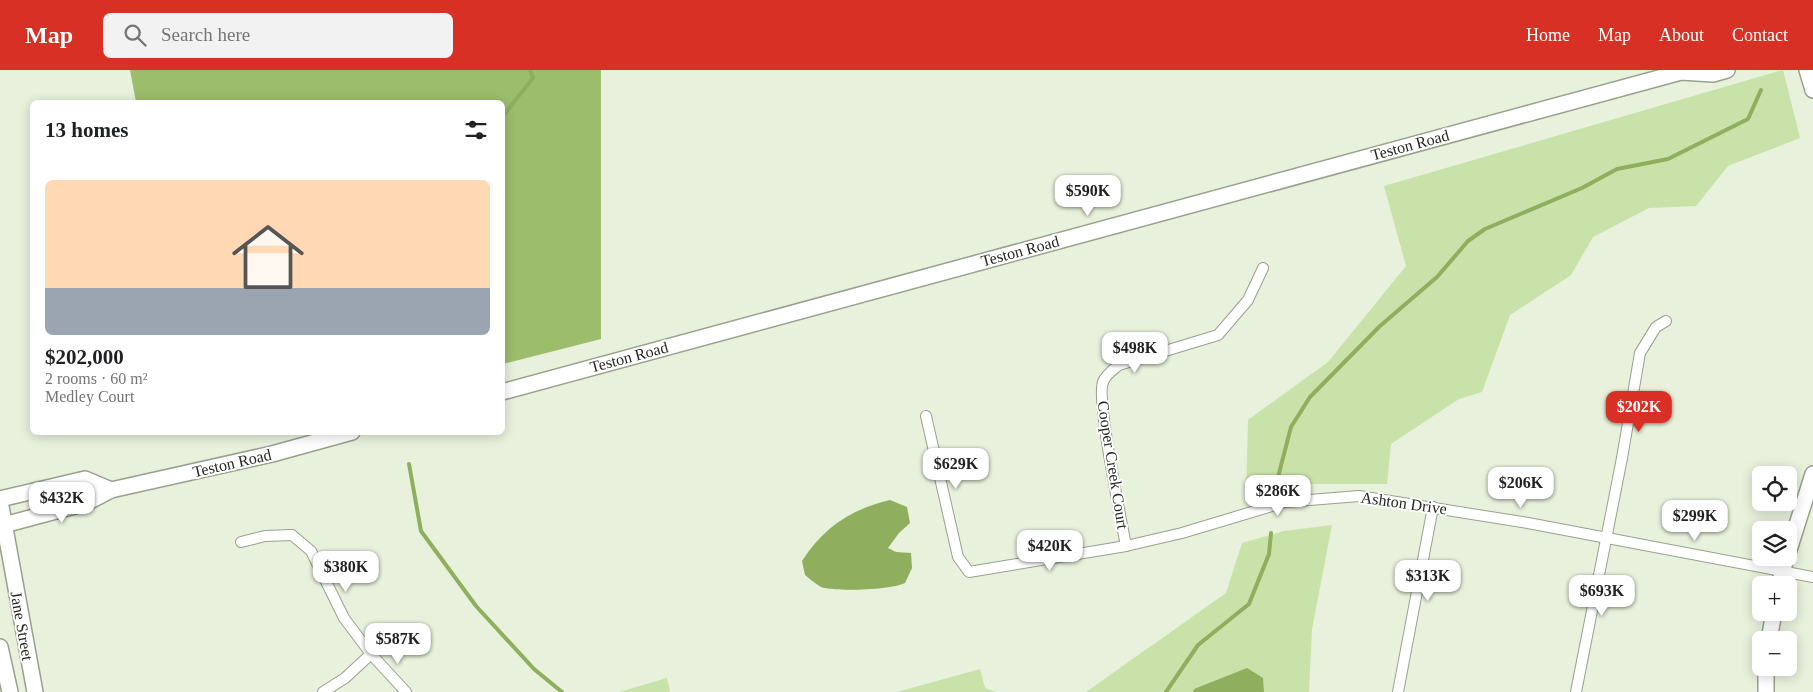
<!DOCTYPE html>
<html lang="en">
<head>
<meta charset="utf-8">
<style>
  :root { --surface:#fff; --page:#f2f2f2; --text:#202124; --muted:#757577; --line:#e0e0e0; --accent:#d93025 }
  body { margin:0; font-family:Georgia,serif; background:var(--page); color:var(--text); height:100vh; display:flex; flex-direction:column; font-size:19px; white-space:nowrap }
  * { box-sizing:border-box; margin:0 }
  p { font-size:16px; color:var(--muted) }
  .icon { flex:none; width:28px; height:28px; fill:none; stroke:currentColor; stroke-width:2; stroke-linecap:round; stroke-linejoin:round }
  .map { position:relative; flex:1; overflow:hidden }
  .sheet { position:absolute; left:30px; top:30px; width:475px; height:335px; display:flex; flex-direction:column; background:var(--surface); border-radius:8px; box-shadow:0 2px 12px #0003 }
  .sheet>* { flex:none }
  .tools { position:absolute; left:1752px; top:396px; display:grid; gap:10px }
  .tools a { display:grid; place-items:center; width:45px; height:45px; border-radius:8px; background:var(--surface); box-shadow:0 2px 12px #0003; font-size:25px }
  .price { position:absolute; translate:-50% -42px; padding:0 11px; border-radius:10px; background:#fff; color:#222; font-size:16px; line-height:32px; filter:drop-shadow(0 1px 2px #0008) }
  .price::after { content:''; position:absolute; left:50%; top:30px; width:15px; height:11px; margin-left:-8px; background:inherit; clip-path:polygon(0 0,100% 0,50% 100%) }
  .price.on { background:var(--accent); color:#fff }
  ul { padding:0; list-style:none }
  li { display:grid; align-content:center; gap:10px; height:265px; padding:0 15px }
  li+li { border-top:1px solid var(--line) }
  li span { display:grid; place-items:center; height:155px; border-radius:8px; color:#555 }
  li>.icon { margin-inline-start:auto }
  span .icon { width:90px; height:90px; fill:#fffc; stroke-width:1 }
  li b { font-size:21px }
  h2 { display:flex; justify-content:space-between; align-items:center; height:60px; padding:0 15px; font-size:21px }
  header { display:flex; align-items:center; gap:30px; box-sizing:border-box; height:70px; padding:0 25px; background:var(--accent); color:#fff }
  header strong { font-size:24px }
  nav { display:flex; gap:28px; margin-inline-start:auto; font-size:18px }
  .search { width:350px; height:45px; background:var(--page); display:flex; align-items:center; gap:12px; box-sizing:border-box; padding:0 18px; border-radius:8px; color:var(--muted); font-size:19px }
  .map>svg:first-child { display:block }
  .green { fill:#c9e2a9 }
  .forest { fill:#9cbd6c }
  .water { fill:#8faf5f }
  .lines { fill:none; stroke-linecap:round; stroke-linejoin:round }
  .stream { stroke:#8faf5f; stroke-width:4 }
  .street-casing { stroke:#98a18d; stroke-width:12 }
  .secondary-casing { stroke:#98a18d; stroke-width:18 }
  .street { stroke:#fff; stroke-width:10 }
  .secondary { stroke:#fff; stroke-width:15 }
  .labels { text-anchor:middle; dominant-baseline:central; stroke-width:4; stroke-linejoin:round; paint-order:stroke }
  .street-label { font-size:16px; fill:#252820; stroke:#fff }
</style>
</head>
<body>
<header>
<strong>Map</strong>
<div class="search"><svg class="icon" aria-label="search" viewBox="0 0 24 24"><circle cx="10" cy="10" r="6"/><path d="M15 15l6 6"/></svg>Search here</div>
<nav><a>Home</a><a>Map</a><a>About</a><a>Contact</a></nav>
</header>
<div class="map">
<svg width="1813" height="622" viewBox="0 0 1813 622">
  <rect width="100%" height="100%" fill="#e7f1db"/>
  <g class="green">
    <path d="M1783,0L1800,68L1728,96L1696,136L1649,138L1593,167L1571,205L1510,245L1482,322L1459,329L1391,374L1387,414H1304L1246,427L1248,350L1328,292L1406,196L1384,116Z"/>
    <path d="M1332,455L1312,559L1309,622H1086L1226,523L1242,473L1284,461Z"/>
    <path d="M980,599L985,618L996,622H897Z"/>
    <path d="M667,608L670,622H619Z"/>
  </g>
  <path class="forest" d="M130,0H601V269L503,294L502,32H136Z"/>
  <g class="water">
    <path d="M890,430L907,437L910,453L899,463L888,478L896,482L911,483L912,498L905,513C891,520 836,522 821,517C816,514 810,509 805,505L802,491C823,458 851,439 890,430Z"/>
    <path d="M1247,598L1263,608L1264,622H1193L1194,619Z"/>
  </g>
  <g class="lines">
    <g class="stream">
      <path d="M502,47L533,8L530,0"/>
      <path d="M409,394L421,461L476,536L534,599L562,622"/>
      <path d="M1277,411L1291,357L1310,327L1380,256L1437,207L1468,171L1485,159L1582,118L1617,99L1668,89L1748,49L1761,20"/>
      <path d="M1166,622L1198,575L1249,534L1269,484L1271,463"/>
    </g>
    <g class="street-casing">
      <g id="street">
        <path d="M926,346L958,487L969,502L1126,476L1182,463L1285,432L1359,426L1528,453L1813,507"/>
        <path d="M241,472L265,466L292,465L311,481L344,548L371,584L345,608L323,622"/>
        <path d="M1126,476C1121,448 1096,330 1103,312C1106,304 1113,300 1119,295L1218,265L1248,230L1263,198"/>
        <path d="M371,584L406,622"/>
        <path d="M1398,622L1433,437"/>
        <path d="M1576,622L1622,388L1640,283L1656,257L1666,251"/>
      </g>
    </g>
    <g class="secondary-casing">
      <g id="secondary">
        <path d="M1807,0L1813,20"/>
        <path d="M502,322L1681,2L1713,4L1727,0"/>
        <path d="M0,429L85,409L111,420"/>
        <path d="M0,431L35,622"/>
        <path d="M0,456L86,433L111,420L272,384L352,362"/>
        <path d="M1789,480L1813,404"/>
        <path d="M1779,515L1786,488"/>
        <path d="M1769,570L1774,542"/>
        <path d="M0,577L10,622"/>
        <path d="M1766,622V598"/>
      </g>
    </g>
    <use href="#street" class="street"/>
    <use href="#secondary" class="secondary"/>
  </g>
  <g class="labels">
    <g class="street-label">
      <text transform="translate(1410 75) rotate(-15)">Teston Road</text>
      <text transform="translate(1020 181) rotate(-15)">Teston Road</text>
      <text transform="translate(629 287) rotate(-15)">Teston Road</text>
      <text transform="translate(232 393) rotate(-13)">Teston Road</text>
      <text transform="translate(1113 395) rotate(81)">Cooper Creek Court</text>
      <text transform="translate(1404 433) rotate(8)">Ashton Drive</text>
      <text transform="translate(22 556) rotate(80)">Jane Street</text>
    </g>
  </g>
</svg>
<div class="tools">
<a><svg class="icon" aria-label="locate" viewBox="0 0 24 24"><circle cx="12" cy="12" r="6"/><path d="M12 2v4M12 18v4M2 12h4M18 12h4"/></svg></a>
<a><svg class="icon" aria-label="layers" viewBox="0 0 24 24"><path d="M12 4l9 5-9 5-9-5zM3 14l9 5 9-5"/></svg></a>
<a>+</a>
<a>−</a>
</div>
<b class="price" style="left:1088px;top:147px">$590K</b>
<b class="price" style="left:1135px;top:304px">$498K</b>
<b class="price on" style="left:1639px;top:363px">$202K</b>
<b class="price" style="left:956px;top:420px">$629K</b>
<b class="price" style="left:1521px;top:439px">$206K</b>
<b class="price" style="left:1278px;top:447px">$286K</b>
<b class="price" style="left:62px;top:454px">$432K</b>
<b class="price" style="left:1695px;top:472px">$299K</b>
<b class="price" style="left:1050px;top:502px">$420K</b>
<b class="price" style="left:346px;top:523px">$380K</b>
<b class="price" style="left:1428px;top:532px">$313K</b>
<b class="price" style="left:1602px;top:547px">$693K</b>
<b class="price" style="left:398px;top:595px">$587K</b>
<section class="sheet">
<h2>13 homes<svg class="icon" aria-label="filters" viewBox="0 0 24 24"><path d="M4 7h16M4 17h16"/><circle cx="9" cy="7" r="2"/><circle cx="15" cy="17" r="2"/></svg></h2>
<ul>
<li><span style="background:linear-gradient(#ffd9b3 70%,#9aa5b1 0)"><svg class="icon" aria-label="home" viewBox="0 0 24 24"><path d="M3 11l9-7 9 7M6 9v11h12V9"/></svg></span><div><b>$202,000</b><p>2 rooms · 60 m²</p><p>Medley Court</p></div></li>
</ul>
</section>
</div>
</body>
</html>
